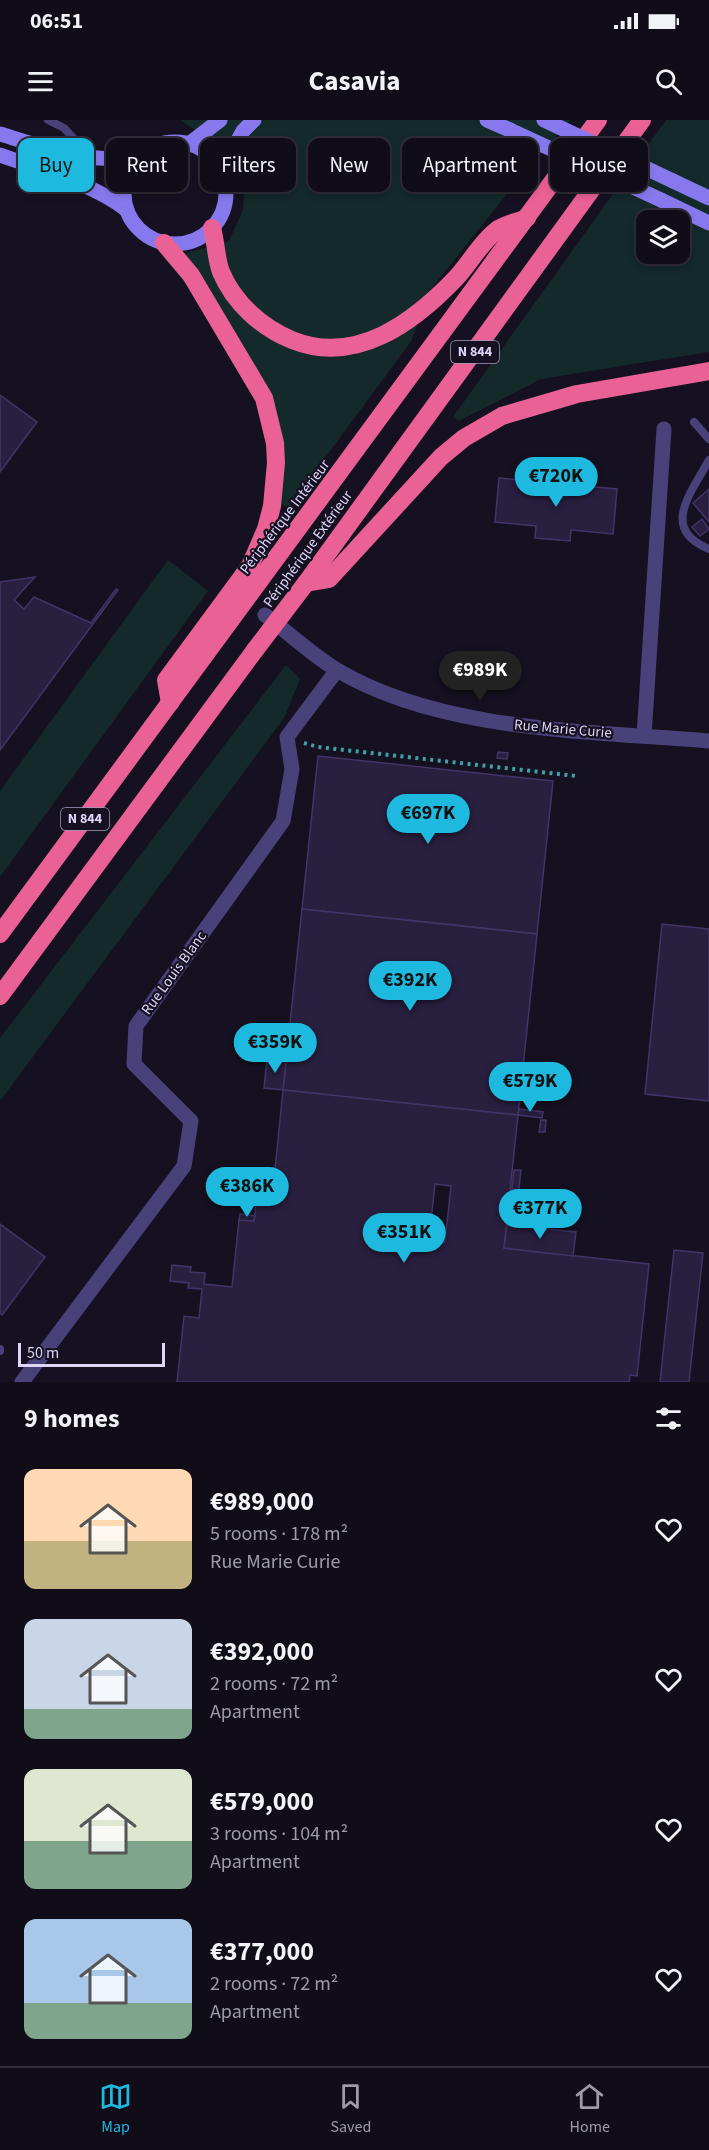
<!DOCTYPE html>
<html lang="en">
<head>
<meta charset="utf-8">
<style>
  :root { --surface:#100d19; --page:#1e1b26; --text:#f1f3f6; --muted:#9c9ca2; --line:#302d38; --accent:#1eb9de }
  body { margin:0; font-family:"Source Sans 3",sans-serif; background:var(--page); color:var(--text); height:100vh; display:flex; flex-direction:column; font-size:22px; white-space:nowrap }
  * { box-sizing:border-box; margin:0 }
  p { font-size:20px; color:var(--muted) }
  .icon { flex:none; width:33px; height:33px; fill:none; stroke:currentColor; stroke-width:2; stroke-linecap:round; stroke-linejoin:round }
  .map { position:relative; height:1262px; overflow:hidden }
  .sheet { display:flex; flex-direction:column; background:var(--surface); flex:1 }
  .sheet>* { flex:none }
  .banner { position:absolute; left:18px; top:18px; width:674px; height:54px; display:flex; gap:12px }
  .controls { position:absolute; left:636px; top:90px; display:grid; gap:12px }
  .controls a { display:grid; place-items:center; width:54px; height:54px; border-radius:12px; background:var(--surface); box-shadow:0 3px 9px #0003,0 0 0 2px var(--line); font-size:30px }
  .scale { position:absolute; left:18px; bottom:15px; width:147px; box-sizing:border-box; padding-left:6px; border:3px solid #ddd6f9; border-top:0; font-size:16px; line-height:21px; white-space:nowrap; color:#ddd6f9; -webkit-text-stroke:4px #151121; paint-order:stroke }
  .price { position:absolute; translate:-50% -51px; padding:0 14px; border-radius:21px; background:var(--accent); color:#111; font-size:20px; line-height:39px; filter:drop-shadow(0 2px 3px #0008) }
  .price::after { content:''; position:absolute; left:50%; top:36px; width:18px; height:14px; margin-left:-9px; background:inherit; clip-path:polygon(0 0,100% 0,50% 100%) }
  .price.on { background:#222; color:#fff }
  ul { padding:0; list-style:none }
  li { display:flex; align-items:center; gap:18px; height:150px; padding:0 24px }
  li span { display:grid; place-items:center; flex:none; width:168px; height:120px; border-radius:12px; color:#555 }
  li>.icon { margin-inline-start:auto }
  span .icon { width:72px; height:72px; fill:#fffc; stroke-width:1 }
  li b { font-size:26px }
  h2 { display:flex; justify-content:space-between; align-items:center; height:72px; padding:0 24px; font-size:26px }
  .tag { padding:0 21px; border-radius:12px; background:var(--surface); box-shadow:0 3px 9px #0003,0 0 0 2px var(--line); font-size:21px; line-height:54px }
  .tag.on { background:var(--accent); color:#111 }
  .status { display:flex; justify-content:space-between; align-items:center; height:42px; padding:0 30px; background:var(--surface); direction:ltr }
  .status svg { height:16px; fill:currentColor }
  header { display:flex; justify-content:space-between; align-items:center; height:78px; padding:0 24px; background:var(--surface); font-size:27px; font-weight:700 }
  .tabs { display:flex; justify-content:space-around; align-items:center; height:84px; border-top:2px solid var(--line); background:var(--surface); font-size:16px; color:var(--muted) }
  .tabs a { display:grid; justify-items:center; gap:3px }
  .tabs .on { color:var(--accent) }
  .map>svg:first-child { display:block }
  .green { fill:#14292a; fill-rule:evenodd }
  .building { fill:#291f3f; stroke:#433468; stroke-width:1.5; fill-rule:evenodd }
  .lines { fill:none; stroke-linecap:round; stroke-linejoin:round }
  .path { stroke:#3ea2a5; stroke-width:4; stroke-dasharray:3 4.5; stroke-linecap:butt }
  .lane { stroke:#49427a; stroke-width:8 }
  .street { stroke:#49427a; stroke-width:15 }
  .secondary { stroke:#8779ed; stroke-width:15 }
  .highway { stroke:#ea6196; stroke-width:18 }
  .secondary-bridge { stroke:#8779ed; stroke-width:15 }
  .highway-bridge { stroke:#ea6196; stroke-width:18 }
  .labels { text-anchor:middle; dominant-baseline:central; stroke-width:4.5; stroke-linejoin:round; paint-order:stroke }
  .shield { fill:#151121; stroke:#a19bb8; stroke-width:1.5 }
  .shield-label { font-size:14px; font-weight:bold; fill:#ddd6f9 }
  .street-label { font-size:15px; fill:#ddd6f9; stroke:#151121 }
</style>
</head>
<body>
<div class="status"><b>06:51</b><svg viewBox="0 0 49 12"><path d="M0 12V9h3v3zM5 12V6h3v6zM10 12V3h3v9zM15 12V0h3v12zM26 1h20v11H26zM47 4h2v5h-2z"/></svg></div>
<header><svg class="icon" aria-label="menu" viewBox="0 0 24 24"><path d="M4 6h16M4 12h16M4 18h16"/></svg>Casavia<svg class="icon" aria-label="search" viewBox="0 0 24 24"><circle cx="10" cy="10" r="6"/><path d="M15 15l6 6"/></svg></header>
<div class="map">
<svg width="709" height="1262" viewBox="0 0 709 1262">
  <rect width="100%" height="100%" fill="#151121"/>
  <g class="green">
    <path d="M180,0H570L531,44L427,174L412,220L288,388L269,377L270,342L257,284L188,167L165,139L229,121L243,90L246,43Z"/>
    <path d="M666,0H709V232L541,259L459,301L453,297ZM646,100H680V134H646Z"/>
    <path d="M168,440L208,471L0,757V671Z"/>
    <path d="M286,545L300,559L284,598L0,981V918Z"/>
  </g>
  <g class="building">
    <path d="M0,275L37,302L0,352Z"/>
    <path d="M499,358L617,369L613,414L571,410L570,421L535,418L536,406L495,402Z"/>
    <path d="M709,369V402L693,383Z"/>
    <path d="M702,399L709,409L700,416L692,407Z"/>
    <path d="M35,457L14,480L24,489L34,477L91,503L116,469L118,470L0,630V462Z"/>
    <path d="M498,632L508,633L507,639L497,638Z"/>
    <path d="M318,636L553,661L537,814L302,789Z"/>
    <path d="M302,789L537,814L518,995L283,970Z"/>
    <path d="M662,804L709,809V981L645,974Z"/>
    <path d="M267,939L286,941L283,970L264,968Z"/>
    <path d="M283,970L518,995L504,1128L649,1144L637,1256L630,1255L629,1262H177L184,1196L199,1198L202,1169L188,1168L189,1163L170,1161L172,1145L191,1147L190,1152L205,1153L204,1164L232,1167L239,1100L254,1101L259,1058L274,1059ZM435,1064L451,1066L445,1122L429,1121Z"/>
    <path d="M519,989L543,992L542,998L518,995Z"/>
    <path d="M541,1000H546L545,1012H539Z"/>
    <path d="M514,1050H521L517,1086L510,1085Z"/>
    <path d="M240,1094L255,1096L254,1101L239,1100Z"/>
    <path d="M0,1104L45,1137L2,1195L0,1193Z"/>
    <path d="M507,1105L576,1112L573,1136L504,1128Z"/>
    <path d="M674,1130L703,1133L689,1262H660Z"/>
  </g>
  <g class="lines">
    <path class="path" d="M304,623L318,627L576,656"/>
    <g class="lane">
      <path d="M48,0L64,8L90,36"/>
      <path d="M694,302L709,319"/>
      <path d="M709,340C692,372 659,409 709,429"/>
      <path d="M0,1229V1231"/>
    </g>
    <g class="street">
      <path d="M265,495C289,513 312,535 337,550C441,612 591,611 709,621"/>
      <path d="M644,616L664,309"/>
      <path d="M22,1262L184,1046L191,1001L134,944L136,906L283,701L292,649L287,617L337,550"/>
    </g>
    <g class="secondary">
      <path d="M487,0L510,10"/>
      <path d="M0,14C46,28 92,45 140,36"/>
      <circle cx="175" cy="73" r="51"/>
      <path d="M189,24L220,0"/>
      <path d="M0,35C40,49 94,64 127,90"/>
      <path d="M221,51L243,11L254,0"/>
      <path d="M673,61L709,78"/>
      <path d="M661,80L709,103"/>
    </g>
    <g class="highway">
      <path d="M212,108C216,122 216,139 221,152C234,183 262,208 292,220C356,246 414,202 456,158C470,143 481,122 497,110C505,104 518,102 527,98"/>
      <path d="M164,123L191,155L264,278L275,323L276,343L272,386L266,409L250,446L166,560L170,583"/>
      <path d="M306,463L642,0"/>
      <path d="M306,463L329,459L441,337L464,318L502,296L577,274L709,251"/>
      <path d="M0,814L598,0"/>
      <path d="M0,876L255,530"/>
    </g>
    <g class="secondary-bridge">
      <path d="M544,0L673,61"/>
      <path d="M510,10L661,80"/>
    </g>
    <path class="highway-bridge" d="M255,530L306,463"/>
  </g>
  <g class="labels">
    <g class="shield">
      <rect x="451" y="221" width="48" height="22" rx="4.5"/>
      <rect x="61" y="688" width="48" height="22" rx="4.5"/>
    </g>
    <g class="shield-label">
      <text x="475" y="232">N 844</text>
      <text x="85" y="699">N 844</text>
    </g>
    <g class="street-label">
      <text transform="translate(285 397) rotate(-53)">Périphérique Intérieur</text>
      <text transform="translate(308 429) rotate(-54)">Périphérique Extérieur</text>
      <text transform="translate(563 609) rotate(5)">Rue Marie Curie</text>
      <text transform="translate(174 853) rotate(-54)">Rue Louis Blanc</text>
    </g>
  </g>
</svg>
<div class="controls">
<a><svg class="icon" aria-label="layers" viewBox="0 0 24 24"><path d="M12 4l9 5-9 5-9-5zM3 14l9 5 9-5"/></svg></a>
</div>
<div class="scale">50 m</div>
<b class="price" style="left:556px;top:388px">€720K</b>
<b class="price on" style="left:480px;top:582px">€989K</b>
<b class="price" style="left:428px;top:725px">€697K</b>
<b class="price" style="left:410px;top:892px">€392K</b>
<b class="price" style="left:275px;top:954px">€359K</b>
<b class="price" style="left:530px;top:993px">€579K</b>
<b class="price" style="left:247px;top:1098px">€386K</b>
<b class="price" style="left:540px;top:1120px">€377K</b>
<b class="price" style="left:404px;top:1144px">€351K</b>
<div class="banner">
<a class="tag on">Buy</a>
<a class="tag">Rent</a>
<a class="tag">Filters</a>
<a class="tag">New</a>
<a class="tag">Apartment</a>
<a class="tag">House</a>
</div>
</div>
<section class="sheet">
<h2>9 homes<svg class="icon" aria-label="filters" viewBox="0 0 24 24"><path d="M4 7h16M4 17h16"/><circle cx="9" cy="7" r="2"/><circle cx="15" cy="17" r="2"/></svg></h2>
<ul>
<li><span style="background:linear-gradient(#ffd9b3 60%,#c2b280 0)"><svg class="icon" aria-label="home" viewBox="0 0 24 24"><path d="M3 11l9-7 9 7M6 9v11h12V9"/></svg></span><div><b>€989,000</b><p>5 rooms · 178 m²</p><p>Rue Marie Curie</p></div><svg class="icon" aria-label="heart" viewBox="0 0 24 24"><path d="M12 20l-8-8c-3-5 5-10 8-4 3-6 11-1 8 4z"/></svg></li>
<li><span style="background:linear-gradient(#c9d6e8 75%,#7fa58c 0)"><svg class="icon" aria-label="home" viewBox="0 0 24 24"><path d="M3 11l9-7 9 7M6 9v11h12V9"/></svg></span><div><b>€392,000</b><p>2 rooms · 72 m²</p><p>Apartment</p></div><svg class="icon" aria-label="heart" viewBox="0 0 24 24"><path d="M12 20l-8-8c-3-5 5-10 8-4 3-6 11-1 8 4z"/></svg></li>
<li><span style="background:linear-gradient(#dfe7d0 60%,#7fa58c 0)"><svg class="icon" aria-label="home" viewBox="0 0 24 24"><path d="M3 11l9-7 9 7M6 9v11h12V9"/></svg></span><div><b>€579,000</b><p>3 rooms · 104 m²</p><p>Apartment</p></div><svg class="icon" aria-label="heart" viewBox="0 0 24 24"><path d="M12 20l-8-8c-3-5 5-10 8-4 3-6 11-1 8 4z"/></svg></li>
<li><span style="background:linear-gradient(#a9c7e8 70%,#7fa58c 0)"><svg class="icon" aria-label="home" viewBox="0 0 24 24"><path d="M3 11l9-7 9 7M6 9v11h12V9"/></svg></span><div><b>€377,000</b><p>2 rooms · 72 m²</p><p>Apartment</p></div><svg class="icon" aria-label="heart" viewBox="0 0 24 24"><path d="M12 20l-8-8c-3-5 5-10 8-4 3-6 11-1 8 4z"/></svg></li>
</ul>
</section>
<nav class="tabs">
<a class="on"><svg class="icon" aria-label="map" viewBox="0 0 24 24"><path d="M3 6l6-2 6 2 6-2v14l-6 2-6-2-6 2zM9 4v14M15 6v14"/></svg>Map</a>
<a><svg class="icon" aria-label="saved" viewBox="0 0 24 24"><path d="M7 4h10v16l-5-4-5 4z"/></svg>Saved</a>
<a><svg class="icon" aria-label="home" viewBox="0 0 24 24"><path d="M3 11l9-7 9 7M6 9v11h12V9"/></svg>Home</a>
</nav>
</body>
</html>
